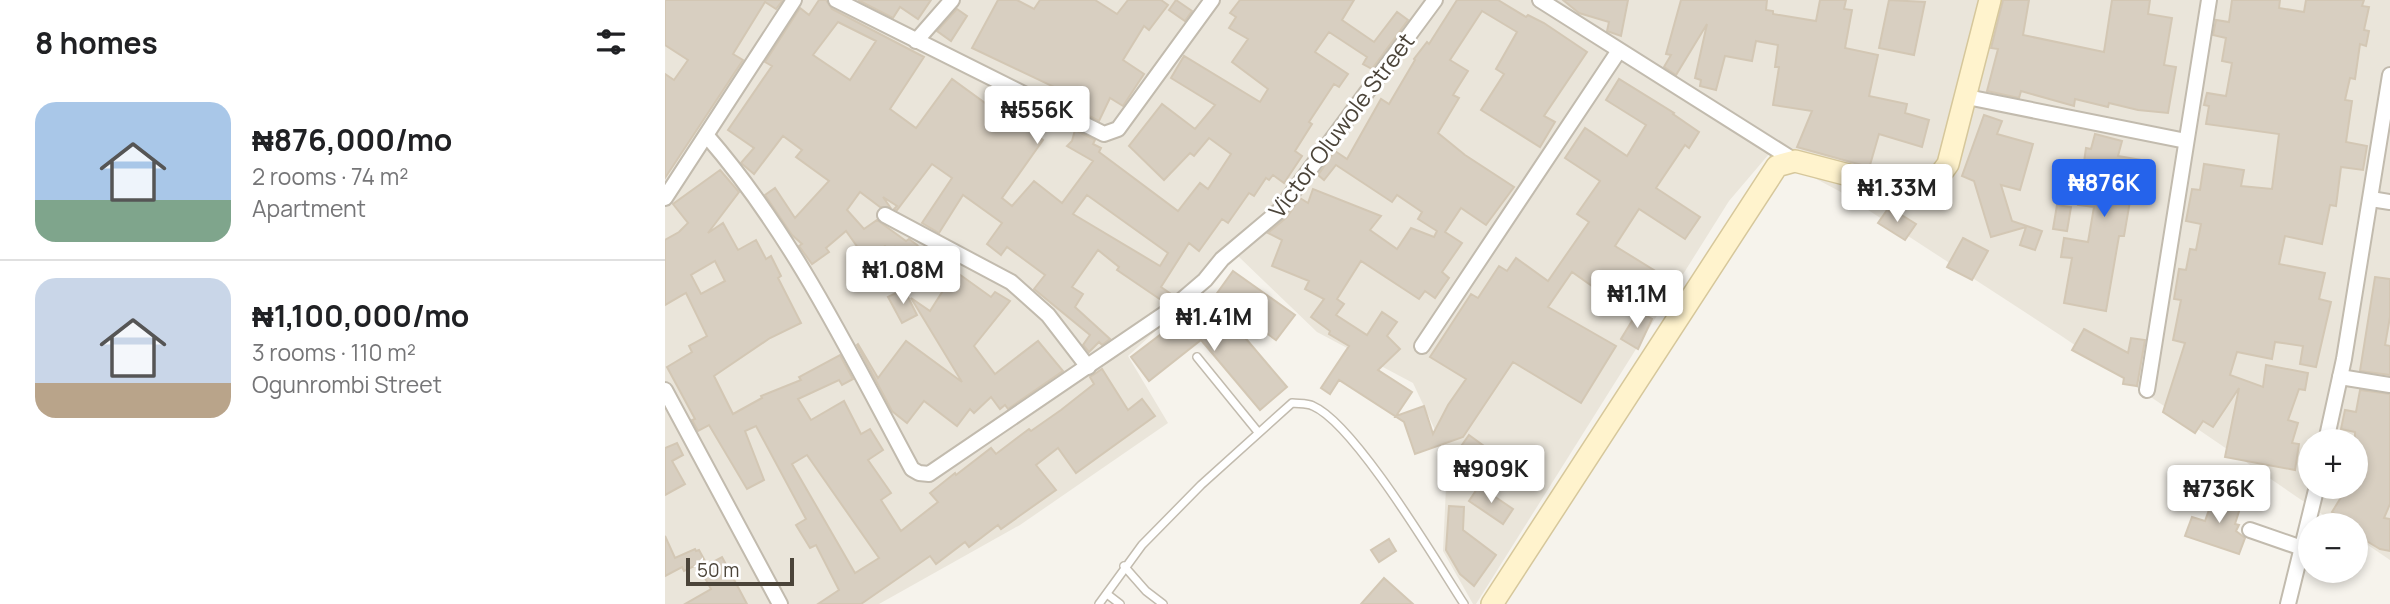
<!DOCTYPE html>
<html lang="en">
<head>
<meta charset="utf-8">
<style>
  :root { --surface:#fff; --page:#f6f6f6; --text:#202124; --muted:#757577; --line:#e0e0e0; --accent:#2563eb }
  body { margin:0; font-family:Manrope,sans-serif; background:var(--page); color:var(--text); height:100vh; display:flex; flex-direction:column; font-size:26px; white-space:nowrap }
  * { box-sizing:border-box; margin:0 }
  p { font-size:23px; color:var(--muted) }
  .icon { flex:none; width:38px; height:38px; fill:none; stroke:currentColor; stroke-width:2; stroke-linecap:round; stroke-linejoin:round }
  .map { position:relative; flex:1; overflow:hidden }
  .sheet { display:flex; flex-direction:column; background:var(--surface); width:665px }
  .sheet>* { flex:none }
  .fabs { position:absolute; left:1633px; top:429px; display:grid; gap:14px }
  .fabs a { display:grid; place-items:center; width:70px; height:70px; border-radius:50%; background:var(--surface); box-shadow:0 4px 10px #0003; font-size:35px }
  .scale { position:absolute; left:21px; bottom:18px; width:108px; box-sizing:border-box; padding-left:7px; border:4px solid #4b4439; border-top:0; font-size:19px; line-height:24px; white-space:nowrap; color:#4b4439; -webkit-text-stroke:5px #fff; paint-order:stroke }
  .price { position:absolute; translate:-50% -60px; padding:0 16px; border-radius:7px; background:#fff; color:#222; font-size:23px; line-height:46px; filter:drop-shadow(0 2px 4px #0008) }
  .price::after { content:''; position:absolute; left:50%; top:42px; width:21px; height:16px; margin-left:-10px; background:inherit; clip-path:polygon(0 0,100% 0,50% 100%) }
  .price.on { background:var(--accent); color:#fff }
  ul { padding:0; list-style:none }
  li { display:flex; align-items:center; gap:21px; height:175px; padding:0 35px }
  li+li { border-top:2px solid var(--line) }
  li span { display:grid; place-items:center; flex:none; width:196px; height:140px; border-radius:21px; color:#555 }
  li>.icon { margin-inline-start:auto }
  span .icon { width:84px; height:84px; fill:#fffc; stroke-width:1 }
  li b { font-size:30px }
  h2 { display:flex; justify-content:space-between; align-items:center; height:84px; padding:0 35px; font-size:30px }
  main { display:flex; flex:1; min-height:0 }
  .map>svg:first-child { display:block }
  .residential { fill:#eae5da; fill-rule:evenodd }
  .building { fill:#d8cfc1; stroke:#d3c7b4; stroke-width:2; fill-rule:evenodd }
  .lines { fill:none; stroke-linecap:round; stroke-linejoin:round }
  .lane-casing { stroke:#c2bbae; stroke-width:10 }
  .street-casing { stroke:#c2bbae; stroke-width:18 }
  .secondary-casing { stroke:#d6c79b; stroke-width:24 }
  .lane { stroke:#fff; stroke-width:7 }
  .street { stroke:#fff; stroke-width:14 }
  .secondary { stroke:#fff3cd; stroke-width:21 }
  .labels { text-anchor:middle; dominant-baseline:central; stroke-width:6; stroke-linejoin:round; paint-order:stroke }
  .street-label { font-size:23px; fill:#4b4439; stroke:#fff }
</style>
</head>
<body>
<main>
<section class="sheet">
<h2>8 homes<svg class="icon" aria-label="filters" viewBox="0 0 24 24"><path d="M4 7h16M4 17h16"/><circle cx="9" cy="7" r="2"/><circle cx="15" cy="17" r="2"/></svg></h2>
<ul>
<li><span style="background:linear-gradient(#a9c7e8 70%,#7fa58c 0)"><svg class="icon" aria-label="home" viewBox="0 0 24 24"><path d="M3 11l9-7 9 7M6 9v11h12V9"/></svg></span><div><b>₦876,000/mo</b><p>2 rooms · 74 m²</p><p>Apartment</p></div></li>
<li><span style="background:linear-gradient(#c9d6e8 75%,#b9a48a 0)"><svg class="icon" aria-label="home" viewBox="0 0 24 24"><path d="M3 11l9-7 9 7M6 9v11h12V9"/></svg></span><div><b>₦1,100,000/mo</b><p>3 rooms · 110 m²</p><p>Ogunrombi Street</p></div></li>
</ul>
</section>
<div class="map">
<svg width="1725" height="604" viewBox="0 0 1725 604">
  <rect width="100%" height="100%" fill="#f6f3ec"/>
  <path class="residential" d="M0,0H1725V560L1691,537L1690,525H1673L1398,337L1174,191L1104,154L1064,201L811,604H808L778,551L782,466L778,447L748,383L652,332L573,256L463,356L503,423L355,525L214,604H0ZM1645,441H1690V486H1645Z"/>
  <g class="building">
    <path d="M0,0H118L111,9L100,2L68,54L78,60L0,178V74L9,80L23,60L0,45Z"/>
    <path d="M154,0H161L167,9L259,57L225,109L251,128L287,79L327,108L335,94L355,106L348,118L378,140L337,198L347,206L369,181L397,203L428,161L402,146L407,141L410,130L430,140L428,144L436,148L434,152L513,211L535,183L543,189L566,154L544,138L529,156L525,153L499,180L464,146L497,104L530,129L550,105L506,78L519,56L595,102L603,89L567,62L583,39L564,28L571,17L565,13L575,0H689L677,20L709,42L732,12L743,20L707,69L698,64L702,57L664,32L650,52L683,74L674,87L669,84L644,122L647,124L630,151L637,156L619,183L608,175L604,180L601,178L589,196L584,193L563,223L557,219L534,251L524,243L496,287L506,294L499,302L452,270L454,267L433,250L407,287L418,294L410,307L445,339L437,345L434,342L424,352L418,345L425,335L369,289L380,275L342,247L336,255L322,244L337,223L298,195L274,233L257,223L287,178L267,164L232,210L229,209L232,206L218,197L225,207H215L195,192L182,210L199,229L212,220L241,241L244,239L252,245L264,261L248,272L230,247L226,252L220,246L201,259L181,231L161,248L164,252L147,264L139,253L134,246L137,244L127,235L100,195L110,188L130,218L164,181L131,157L137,150L118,136L89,174L76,163L89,148L63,130L107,66L100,62L135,8L144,15ZM173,22L211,41L185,80L148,55ZM422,195L503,253L495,266L408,214Z"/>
    <path d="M193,0H266L253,19L235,7L228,18Z"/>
    <path d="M333,0H352L369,9L375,0H430L452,14L463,0H496L503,5L484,30L479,26L458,60L479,74L458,106L445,98L434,121L414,111L417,103L402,93L307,48Z"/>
    <path d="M511,0L527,11L520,21L504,10Z"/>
    <path d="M792,0H833L861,17L863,15L879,23L922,52L879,116L890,122L875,147L816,110L839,74L831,69L852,32L817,11L785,60L803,71L788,95L794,98L773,133L800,155L849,187L821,225L796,208L780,232L797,243L777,272L784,278L770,298L760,291L754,299L696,261L672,299L679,304L671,315L702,335L717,312L732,322L722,336L735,349L713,370L747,392L731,416L759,406L768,434L783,405L801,379L765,357L806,294L813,298L834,266L842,271L851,258L883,281L924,222L912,214L935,181L900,158L920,128L962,156L981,125L941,100L954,79L1009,113L1008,114L1034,132L1024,148L1020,145L991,188L1035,217L1020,239L974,209L950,246L1005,280L998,291L987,284L972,310L936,289L934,291L907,272L883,307L951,346L916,403L848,362L798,437L750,454L739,422L674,380L665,394L656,388L684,346L664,334L665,331L646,317L659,299L640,289L644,281L607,266L617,240L603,233L622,217L635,198L643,203L648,189L716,216L705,230L732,249L746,228L769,237L772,231L753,219L757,212L732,195L727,202L671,165L659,180L653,175L670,151L682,159L716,99L724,104L750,60L749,59L762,42L764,44Z"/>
    <path d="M898,0H963L956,36L942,31L944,22L914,13Z"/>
    <path d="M1016,0H1102L1101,10L1108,11V14L1151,21L1155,0H1181L1179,9L1187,10L1180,48L1213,55L1204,96L1242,104L1240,113L1264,120L1257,147L1214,134L1205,165L1211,169L1132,147L1147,111L1108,105L1114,67H1110L1113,45L1091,41L1087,61L1060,56L1051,90L1035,86L1036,80L1030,78L1042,24L1011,75L999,67L1006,55L1001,54Z"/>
    <path d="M1224,0L1260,2L1249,55L1214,48Z"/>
    <path d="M1338,0H1364L1358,35L1439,52L1447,0H1485L1483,14L1507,18L1499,65L1511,67L1503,113L1473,110L1444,103L1443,107L1410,99L1409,106L1356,91L1354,98L1322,91L1333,49L1326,48Z"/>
    <path d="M1567,0H1615L1614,8L1639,12L1641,0H1699L1697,6L1704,7L1699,30L1704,31L1701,46L1695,44L1690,79L1685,78L1680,100L1687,101L1681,142L1702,146L1698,170L1676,167L1671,206L1665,205L1657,244L1620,236L1614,264L1660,273L1654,299L1666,302L1651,367L1635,364L1638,346L1610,342L1607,359L1572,352L1565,375L1598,387L1601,365L1643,373L1640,390L1634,389L1623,420L1633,423L1627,443L1634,444L1630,470L1560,457L1574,388L1548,427L1538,421L1530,433L1498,412L1520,343L1508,340L1516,300L1509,299L1514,269L1521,270L1525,249L1531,250L1536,224L1521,221L1527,189L1535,190L1539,164L1579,170L1576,186L1607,189L1614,134L1541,124L1544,106L1539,105L1542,93L1561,96L1567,63L1557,61L1561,38L1548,35L1551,20L1564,22Z"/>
    <path d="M292,9L302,16L286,41L272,31Z"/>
    <path d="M1319,115L1337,121L1332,134L1368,144L1355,190L1336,185L1347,221L1377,231L1370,250L1355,245L1361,227L1326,237L1309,181L1297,176Z"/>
    <path d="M1430,134L1457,141L1453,156L1483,161L1482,169L1490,170L1484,204L1465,201L1459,236H1454L1441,311L1399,303L1407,258L1396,257L1399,238L1423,242L1429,207L1413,205L1421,148L1426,149Z"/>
    <path d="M55,170L74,192L43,233L58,223L73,250L91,240L101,259L106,256L116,276L113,278L136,323L105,338L49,376L68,414L97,398L96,396L136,380L134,377L175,355L188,379L177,385L174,380L133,399L146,420L179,401L196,434L205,429L218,450L203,460L226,493L216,500L236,531L273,502L265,493L290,473L291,475L326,448L331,454L364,429L366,431L396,410L429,384L425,377L437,369L463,410L477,399L490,416L411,473L393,448L371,465L391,490L336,529L333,525L304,547L300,542L271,564L265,556L196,604H153L174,590L151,545L145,548L131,525L141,519L91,426L80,431L99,480L82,489L44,425L33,431L27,420L30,419L2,367L27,352L24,346L42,336L21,293L0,305V240L14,232L23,223L8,204ZM50,261L60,281L36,294L26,275ZM142,455L214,558L190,573L127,464Z"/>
    <path d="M1392,205L1406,207L1402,231L1388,229Z"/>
    <path d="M1222,210L1233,217L1235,214L1251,224L1240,240L1213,223Z"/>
    <path d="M1298,238L1323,251L1307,280L1282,267Z"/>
    <path d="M280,264L326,297L330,292L345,301L309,346L330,374L373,341L398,371L343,409L340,405L335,409L326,397L309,413L305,409L292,426L259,401L242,423L227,411L192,345L193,344L213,378L241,341L297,382L246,298L265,311L279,289L270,283V278Z"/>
    <path d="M568,271L630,315L611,340L550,296Z"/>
    <path d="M1710,277L1725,279V317L1720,345L1725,346V375L1695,371Z"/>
    <path d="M239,289L252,315L237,323L223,297Z"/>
    <path d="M548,300L622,387L595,410L536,340L484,381L466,357L516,319L520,324Z"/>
    <path d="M973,311L987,319L973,349L956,339Z"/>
    <path d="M1419,329L1463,353L1466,338L1480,340L1472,386L1458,384L1459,378L1407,350Z"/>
    <path d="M1695,390L1725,394V504L1719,518L1725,519V551L1715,549L1690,534V525H1674L1678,519L1667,512L1683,486H1690V432L1676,429L1680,410L1691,412Z"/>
    <path d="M804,435L819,446L800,472L785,462Z"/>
    <path d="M12,443L18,455L7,461L20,484L0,495V448Z"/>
    <path d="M814,486L848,509L838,524L804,501Z"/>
    <path d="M1550,493L1577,502L1570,524L1574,525L1571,531L1580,538L1574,554L1520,536L1527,517L1540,521Z"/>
    <path d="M784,506L799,507L798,530L831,555L809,586L795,574L781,550Z"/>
    <path d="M0,536L10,558L30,549L31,551L34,550L40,561L19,571L17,567L0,576Z"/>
    <path d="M724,539L731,551L714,562L706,550Z"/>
    <path d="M57,557L82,604H20L46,589L35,569Z"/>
    <path d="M719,578L748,604H696Z"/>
  </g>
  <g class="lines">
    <g class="lane-casing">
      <g id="lane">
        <path d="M532,357L593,432"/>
        <path d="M459,566L481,591L498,604"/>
        <path d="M442,594L455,604"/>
        <path d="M434,604L477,545L536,485L627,403C634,404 642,403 648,406C690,424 771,561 799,604"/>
      </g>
    </g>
    <g class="street-casing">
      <g id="street">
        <path d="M171,0L439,134L453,129L547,0"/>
        <path d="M875,0L1130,161"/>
        <path d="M251,41L287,0"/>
        <path d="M1302,97L1521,141"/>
        <path d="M42,136C128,235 185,354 247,469L254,473L264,474L505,310L540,280L557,259L614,211L770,0"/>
        <path d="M0,198L129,0"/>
        <path d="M1706,199L1725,202"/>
        <path d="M220,215L346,282L383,315L423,367"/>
        <path d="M757,346L953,52"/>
        <path d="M1675,377L1725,385"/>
        <path d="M0,390L115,604"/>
        <path d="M1482,390L1544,0"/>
        <path d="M1661,441L1679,359L1725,75"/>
        <path d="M1585,530L1637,548"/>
        <path d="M1623,604L1652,486"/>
      </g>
    </g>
    <g class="secondary-casing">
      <path id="secondary" d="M827,604L1112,166L1130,161L1245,191C1264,188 1272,180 1283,164L1325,0"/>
    </g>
    <use href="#lane" class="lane"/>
    <use href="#street" class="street"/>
    <use href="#secondary" class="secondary"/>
  </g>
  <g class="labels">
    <g class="street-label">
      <text transform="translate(676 125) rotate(-53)">Victor Oluwole Street</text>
    </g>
  </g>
</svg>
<div class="fabs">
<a>+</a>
<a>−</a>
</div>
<div class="scale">50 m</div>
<b class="price" style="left:372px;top:146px">₦556K</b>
<b class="price on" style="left:1439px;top:219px">₦876K</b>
<b class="price" style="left:1232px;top:224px">₦1.33M</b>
<b class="price" style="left:238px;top:306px">₦1.08M</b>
<b class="price" style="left:972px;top:330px">₦1.1M</b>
<b class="price" style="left:549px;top:353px">₦1.41M</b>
<b class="price" style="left:826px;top:505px">₦909K</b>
<b class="price" style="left:1554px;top:525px">₦736K</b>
</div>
</main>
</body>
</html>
